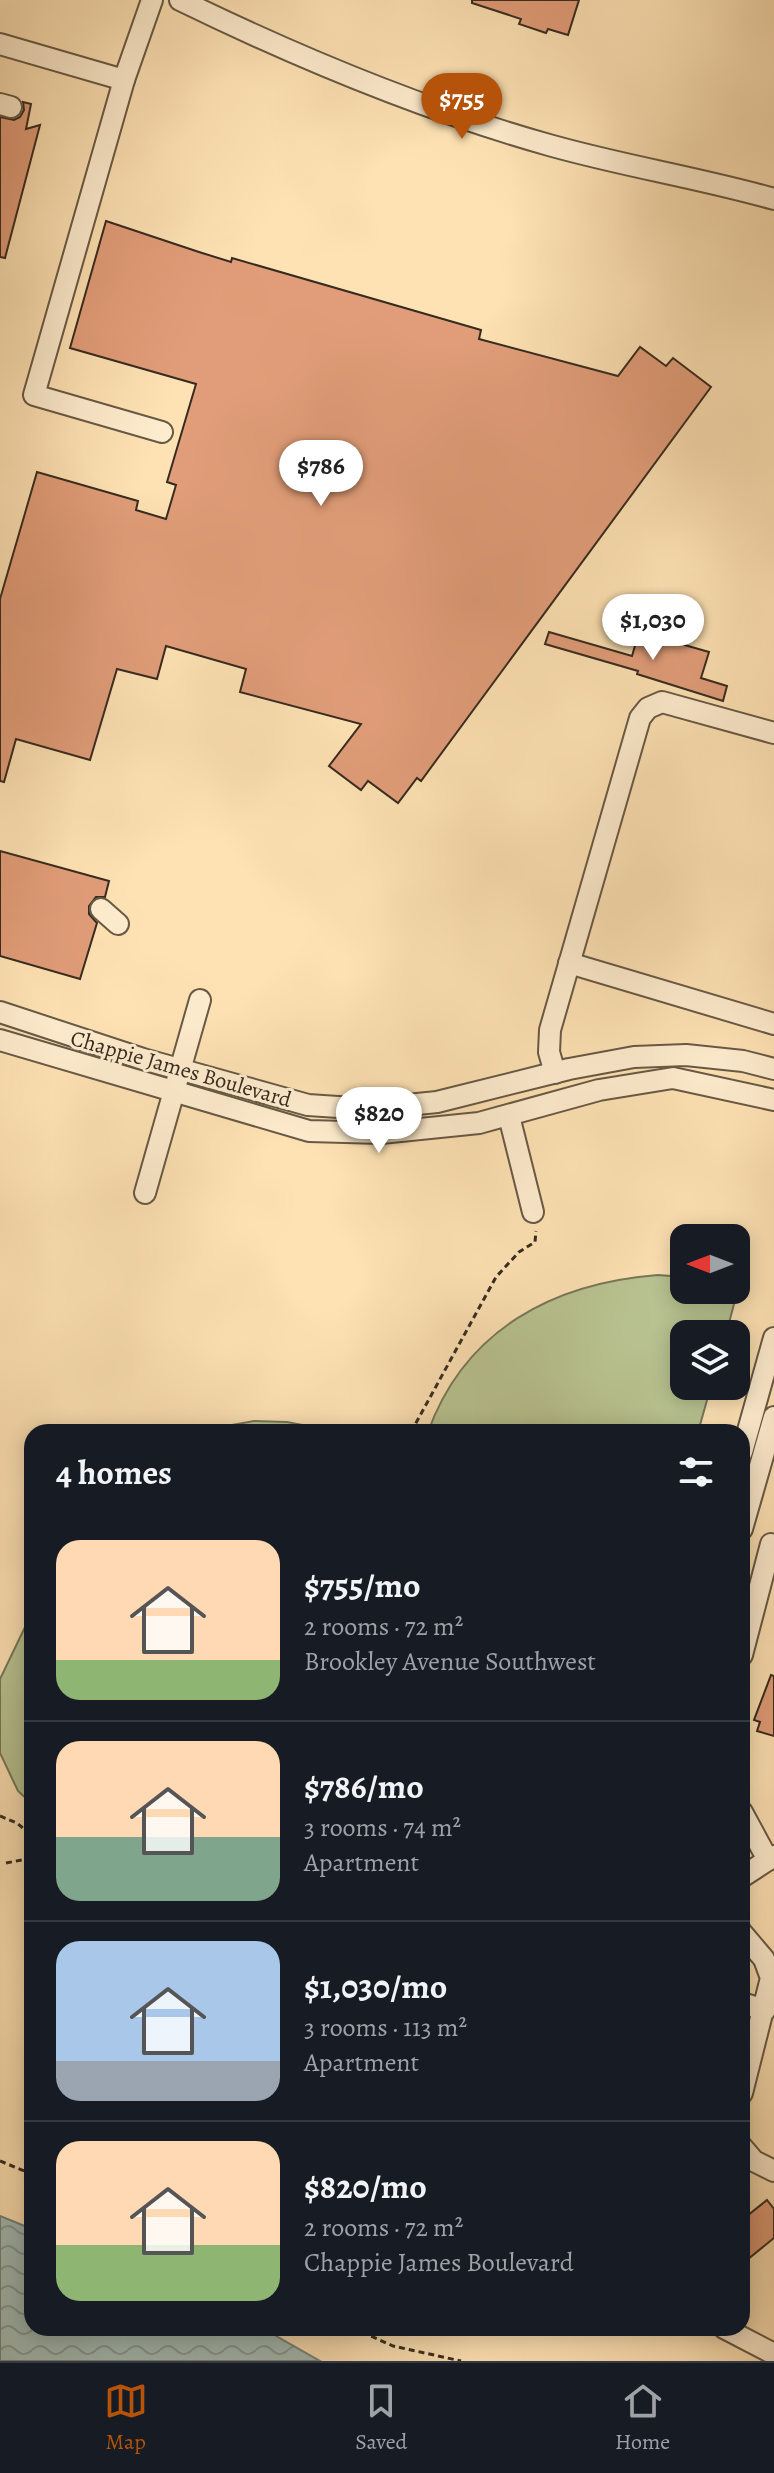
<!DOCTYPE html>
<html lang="en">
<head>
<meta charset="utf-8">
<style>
  :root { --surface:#171b24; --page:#20242c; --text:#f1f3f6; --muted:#9ea1a6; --line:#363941; --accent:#b45309 }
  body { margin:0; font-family:Alegreya,serif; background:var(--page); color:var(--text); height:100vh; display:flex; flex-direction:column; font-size:30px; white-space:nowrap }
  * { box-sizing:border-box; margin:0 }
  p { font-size:26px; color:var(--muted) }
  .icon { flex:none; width:44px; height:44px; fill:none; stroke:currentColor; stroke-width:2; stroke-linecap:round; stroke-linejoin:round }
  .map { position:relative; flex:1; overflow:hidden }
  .panel { position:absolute; left:24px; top:1424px; width:726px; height:912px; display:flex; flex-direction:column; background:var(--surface); border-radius:24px; box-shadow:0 4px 20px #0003 }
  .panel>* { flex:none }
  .needle { width:52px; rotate:270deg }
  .fabs { position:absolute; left:670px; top:1224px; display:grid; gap:16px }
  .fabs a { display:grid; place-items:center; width:80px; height:80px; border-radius:16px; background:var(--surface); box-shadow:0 4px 20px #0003; font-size:40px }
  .price { position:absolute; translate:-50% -68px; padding:0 18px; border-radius:28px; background:#fff; color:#222; font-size:26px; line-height:52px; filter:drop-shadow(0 2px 4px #0008) }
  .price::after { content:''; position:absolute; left:50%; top:48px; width:24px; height:18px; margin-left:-12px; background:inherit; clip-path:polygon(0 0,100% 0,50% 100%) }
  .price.current { background:var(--accent); color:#fff }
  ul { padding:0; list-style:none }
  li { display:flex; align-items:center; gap:24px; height:200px; padding:0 32px }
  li+li { border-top:2px solid var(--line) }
  li span { display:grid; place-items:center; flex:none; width:224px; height:160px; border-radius:24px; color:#555 }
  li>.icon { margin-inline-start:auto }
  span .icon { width:96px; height:96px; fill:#fffc; stroke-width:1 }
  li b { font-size:34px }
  h2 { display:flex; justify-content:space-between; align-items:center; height:96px; padding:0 32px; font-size:34px }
  .tab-bar { display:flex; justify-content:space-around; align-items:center; height:112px; border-top:2px solid var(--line); background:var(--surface); font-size:22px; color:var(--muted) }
  .tab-bar a { display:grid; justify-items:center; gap:4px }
  .tab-bar .current { color:var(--accent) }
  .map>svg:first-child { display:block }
  .green { fill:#b9c492; stroke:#787859; stroke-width:2 }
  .water { fill:url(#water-waves); stroke:#77827a; stroke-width:2 }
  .building { fill:#e19d79; stroke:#362b20; stroke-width:2 }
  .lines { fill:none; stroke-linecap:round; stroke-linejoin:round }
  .minor-casing { stroke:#685945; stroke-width:24 }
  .path { stroke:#362b20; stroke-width:3; stroke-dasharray:6 4; stroke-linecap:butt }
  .minor { stroke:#feecce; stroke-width:20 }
  .labels { text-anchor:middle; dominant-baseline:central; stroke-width:6; stroke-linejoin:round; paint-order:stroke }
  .street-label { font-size:22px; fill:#362b20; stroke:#feecce }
</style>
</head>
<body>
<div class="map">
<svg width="774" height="2361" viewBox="0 0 774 2361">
  <defs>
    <pattern id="water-waves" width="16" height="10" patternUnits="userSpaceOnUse" patternTransform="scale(2)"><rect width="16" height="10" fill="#a2bcb6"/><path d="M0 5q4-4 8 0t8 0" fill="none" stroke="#859994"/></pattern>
  </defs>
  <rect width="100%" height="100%" fill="#fee2b4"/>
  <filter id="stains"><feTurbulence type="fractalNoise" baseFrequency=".0025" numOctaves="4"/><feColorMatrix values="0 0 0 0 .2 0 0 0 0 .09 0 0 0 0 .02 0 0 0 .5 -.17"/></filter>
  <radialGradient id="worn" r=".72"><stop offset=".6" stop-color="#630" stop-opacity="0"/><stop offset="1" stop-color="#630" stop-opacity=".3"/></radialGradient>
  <g class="green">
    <path d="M658,1275L684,1277V1290H727L737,1293L726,1334H684V1386H711L698,1432H428C465,1329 554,1283 658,1275Z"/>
    <path d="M254,1421L287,1422L339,1432H193Z"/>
    <path d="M26,1625L32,1629V1804L18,1791L0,1753V1679Z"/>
  </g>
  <path class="water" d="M0,2216L32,2229V2328H262L320,2361H0Z"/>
  <g class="building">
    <path d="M472,0H579L568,35L548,29L546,33L519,24L521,19L472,3Z"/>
    <path d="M23,102L31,104L26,129L40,125L5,258L0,257V117L14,120L20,117L24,110Z"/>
    <path d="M106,221L199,252L231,262L232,258L481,330L479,339L618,376L640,347L666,366L673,358L711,387L421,781L417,778L398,803L368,781L361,790L329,766L361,724L240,692L246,669L166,646L157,679L117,669L90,760L16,739L4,782L0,781V599L37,472L138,501L136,510L166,519L176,485L167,482L196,384L70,348Z"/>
    <path d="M549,632L632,656L639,632L709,652L701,678L727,686L723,701L637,674L638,671L545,644Z"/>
    <path d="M0,851L109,881L105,897H96L89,906V914L97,923L80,979L0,956Z"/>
    <path d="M771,1675L774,1676V1736L757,1731L760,1722L754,1720Z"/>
    <path d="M767,2200L774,2209V2238L742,2264V2220Z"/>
  </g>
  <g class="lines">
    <g class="minor-casing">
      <g id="minor">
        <path d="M180,0C299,58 421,109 549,145C623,166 700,178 774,199"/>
        <path d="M0,44L124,80L152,0"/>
        <path d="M124,80L34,395L162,432"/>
        <path d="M0,104L11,107"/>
        <path d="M101,909L118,924"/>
        <path d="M569,963L774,1024"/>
        <path d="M0,1012L143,1059L308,1105L368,1109L437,1102L569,1069L634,1057L686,1055L743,1061L774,1069"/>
        <path d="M0,1040L309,1131L381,1133L479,1123L599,1090L673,1078L774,1100"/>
        <path d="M555,1073L549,1052L550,1030L640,718L648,708L662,702L774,733"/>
        <path d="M509,1116L533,1212"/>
        <path d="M145,1193L200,1000"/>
        <path d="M742,1452L774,1338"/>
        <path d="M742,1529L774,1417"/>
        <path d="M742,1655L771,1544"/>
        <path d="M742,1812L768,1860"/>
        <path d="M742,1877L774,1856"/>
        <path d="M742,1933L764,1959L771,1978L742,2093"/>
        <path d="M742,2003L765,2010"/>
        <path d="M742,2147L754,2161L774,2171"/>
        <path d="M724,2328L774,2354"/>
      </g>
    </g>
    <g class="path">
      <path d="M411,1432L496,1277L519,1252L535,1242L536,1231"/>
      <path d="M0,1816L17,1823L32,1836"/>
      <path d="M6,1863L32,1858"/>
      <path d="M0,2161L32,2174"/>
      <path d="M353,2328L393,2346L461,2361"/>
    </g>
    <use href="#minor" class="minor"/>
  </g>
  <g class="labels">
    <g class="street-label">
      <text transform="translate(181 1069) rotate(16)">Chappie James Boulevard</text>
    </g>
  </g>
  <rect width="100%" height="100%" filter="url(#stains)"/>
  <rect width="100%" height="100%" fill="url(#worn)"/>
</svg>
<div class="fabs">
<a><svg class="needle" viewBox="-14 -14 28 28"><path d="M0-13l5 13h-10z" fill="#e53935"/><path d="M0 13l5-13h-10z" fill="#9ea1a6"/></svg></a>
<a><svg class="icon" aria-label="layers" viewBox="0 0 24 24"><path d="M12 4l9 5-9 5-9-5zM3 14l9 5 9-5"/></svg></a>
</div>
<b class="price current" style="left:462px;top:141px">$755</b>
<b class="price" style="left:321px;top:508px">$786</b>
<b class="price" style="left:653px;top:662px">$1,030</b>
<b class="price" style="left:379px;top:1155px">$820</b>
<section class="panel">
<h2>4 homes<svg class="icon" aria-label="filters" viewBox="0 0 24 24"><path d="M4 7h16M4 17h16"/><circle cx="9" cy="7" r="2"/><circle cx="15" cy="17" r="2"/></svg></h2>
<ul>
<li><span style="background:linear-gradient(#ffd9b3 75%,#8fb573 0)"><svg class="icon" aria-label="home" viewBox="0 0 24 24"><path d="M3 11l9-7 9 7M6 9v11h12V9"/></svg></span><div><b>$755/mo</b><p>2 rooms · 72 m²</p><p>Brookley Avenue Southwest</p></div></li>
<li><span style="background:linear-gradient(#ffd9b3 60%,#7fa58c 0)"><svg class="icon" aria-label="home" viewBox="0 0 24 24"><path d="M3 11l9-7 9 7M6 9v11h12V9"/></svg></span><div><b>$786/mo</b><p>3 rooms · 74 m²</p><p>Apartment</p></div></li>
<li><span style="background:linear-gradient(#a9c7e8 75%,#9aa5b1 0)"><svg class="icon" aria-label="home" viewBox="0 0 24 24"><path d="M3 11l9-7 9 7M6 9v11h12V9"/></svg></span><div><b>$1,030/mo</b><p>3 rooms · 113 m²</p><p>Apartment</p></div></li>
<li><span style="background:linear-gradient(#ffd9b3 65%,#8fb573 0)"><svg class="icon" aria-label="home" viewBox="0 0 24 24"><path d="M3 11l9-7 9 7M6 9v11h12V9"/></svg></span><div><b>$820/mo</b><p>2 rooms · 72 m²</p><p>Chappie James Boulevard</p></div></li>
</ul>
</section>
</div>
<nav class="tab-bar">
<a class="current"><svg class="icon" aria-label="map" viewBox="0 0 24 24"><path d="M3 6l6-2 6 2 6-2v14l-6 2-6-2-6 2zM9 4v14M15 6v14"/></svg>Map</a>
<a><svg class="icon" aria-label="saved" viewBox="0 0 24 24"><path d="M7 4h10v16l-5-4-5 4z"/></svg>Saved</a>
<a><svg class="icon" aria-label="home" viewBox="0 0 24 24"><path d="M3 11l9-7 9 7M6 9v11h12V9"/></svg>Home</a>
</nav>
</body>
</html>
